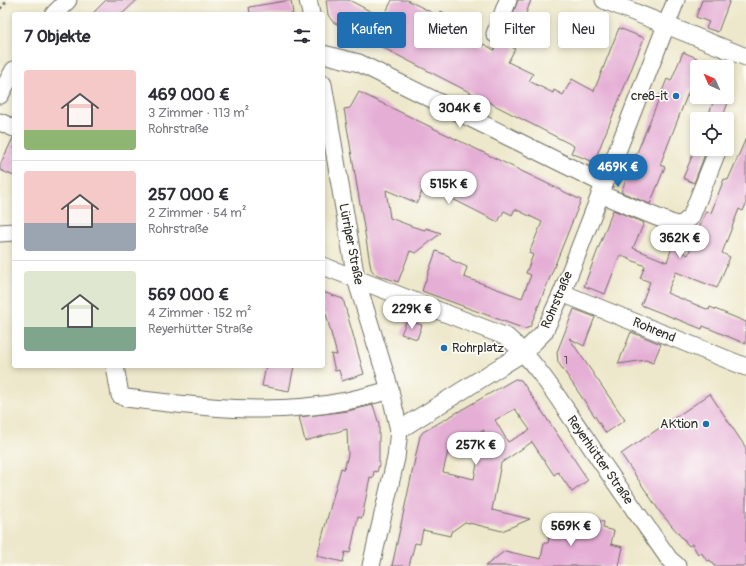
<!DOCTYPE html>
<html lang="de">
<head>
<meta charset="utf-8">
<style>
  :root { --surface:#fff; --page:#f7f7f7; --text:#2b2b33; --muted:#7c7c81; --line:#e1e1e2; --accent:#1f6fb2 }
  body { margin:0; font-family:Pangolin,sans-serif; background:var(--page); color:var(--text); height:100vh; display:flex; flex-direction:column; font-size:15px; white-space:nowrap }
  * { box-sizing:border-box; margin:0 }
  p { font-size:13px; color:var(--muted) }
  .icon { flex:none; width:22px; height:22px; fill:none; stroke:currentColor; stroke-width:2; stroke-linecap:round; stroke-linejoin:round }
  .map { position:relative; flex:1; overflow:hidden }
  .panel { position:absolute; left:12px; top:12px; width:313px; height:356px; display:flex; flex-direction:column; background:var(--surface); border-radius:4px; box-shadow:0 2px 6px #0003 }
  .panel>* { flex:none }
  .hud { position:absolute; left:337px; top:12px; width:349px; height:36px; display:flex; gap:8px }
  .needle { width:26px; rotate:315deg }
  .buttons { position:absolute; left:690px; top:60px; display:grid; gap:8px }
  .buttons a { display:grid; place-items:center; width:44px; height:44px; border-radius:4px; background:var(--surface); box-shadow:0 2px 6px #0003; font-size:20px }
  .price { position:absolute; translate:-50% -34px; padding:0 9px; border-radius:14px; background:#fff; color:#222; font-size:13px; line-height:26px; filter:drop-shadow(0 1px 2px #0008) }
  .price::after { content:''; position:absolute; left:50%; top:24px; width:12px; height:9px; margin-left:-6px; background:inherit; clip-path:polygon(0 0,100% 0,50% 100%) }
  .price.selected { background:var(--accent); color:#fff }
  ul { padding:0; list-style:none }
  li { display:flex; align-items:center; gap:12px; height:100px; padding:0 12px }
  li+li { border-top:1px solid var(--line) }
  li span { display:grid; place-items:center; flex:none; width:112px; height:80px; border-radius:4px; color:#555 }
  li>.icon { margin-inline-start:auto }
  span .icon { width:48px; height:48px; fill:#fffc; stroke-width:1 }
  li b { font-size:17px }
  h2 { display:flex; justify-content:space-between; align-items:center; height:48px; padding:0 12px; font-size:17px }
  .chip { padding:0 14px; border-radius:4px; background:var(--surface); box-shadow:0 2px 6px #0003; font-size:14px; line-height:36px }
  .chip.selected { background:var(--accent); color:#fff }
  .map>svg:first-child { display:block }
  .building { fill:#e5aed5; fill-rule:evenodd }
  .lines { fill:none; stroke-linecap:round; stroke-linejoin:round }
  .minor-casing { stroke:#6f6d63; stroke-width:19 }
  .path { stroke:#6f6d63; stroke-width:2.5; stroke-dasharray:3 3; stroke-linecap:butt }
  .minor { stroke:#fff; stroke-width:17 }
  .poi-dot { fill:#1f6fb2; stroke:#fdfcf7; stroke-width:1.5 }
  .labels { text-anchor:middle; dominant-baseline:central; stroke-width:3.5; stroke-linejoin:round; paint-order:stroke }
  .number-label { font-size:11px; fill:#5a4c56 }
  .poi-label { font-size:13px; fill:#2b2b2b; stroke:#fdfcf7; text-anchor:end }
  .street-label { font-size:13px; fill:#2b2b2b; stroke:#fdfcf7 }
</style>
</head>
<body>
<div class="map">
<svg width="746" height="566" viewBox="0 0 746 566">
  <rect width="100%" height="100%" fill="#fdfcf7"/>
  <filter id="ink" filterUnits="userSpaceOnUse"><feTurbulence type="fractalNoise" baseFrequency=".025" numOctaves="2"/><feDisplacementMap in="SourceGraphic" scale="8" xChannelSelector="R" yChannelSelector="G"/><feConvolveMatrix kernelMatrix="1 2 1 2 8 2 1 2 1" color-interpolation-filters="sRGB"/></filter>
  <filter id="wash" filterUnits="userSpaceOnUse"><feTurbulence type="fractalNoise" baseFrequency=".012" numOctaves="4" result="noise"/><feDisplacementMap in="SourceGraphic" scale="16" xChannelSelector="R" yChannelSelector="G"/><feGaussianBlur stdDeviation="0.9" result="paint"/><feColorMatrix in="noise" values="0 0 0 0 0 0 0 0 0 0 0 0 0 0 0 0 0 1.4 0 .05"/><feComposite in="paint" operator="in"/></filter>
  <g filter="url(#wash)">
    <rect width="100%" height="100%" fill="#ede8cb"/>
    <g id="blocks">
      <g class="building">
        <path d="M106,0H137L122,14H92Z"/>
        <path d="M291,0L293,14H250L249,7Z"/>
        <path d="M326,0H349L383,18L392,0H407L439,16L441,11L457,20L451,30L483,46L484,44L494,50L496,44L504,38L518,0H531L513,48L515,49L508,62L533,74L529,81L553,93L554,90L563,95L572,79L594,91L619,28L644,38L594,162L571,153L574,146L333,22L328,15Z"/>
        <path d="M702,0H730L718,32L706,28L709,22L696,17Z"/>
        <path d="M683,52L697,58V91L690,88L660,165L665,167L650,204L621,192L667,79L671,81Z"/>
        <path d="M359,92L581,200L530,327L525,329L422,291L436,251L449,256L451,260L467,267L464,277L522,298L531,275L526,273L533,255L529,253L542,222L515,209L512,215L504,211L498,222L425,185L417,203L386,190L390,218L414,227L425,230L426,228L441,233L416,253L410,251L398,282L375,274L371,269L344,109L350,108Z"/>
        <path d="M715,97H730L722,119H707Z"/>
        <path d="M13,138H14V176L0,170V165Z"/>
        <path d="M746,138V204L743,211L739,209L722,253L730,257L717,288L676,272L667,293L709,310L710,307L746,322V344L703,326L702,329L641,305L650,282L640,278L645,266L620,255L605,294L584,286L613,210L644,223L633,248L667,262L672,247L688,255L706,211L711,213L724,179L728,180Z"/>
        <path d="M695,149H707L694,183L683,178Z"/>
        <path d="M323,292L343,299L364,374L342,381L339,370L335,371L331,354L337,355L326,314L323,313Z"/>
        <path d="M574,309L595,317L584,346L569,338L625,420L606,433L558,362L557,352Z"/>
        <path d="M407,320L422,325L417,339L401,334Z"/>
        <path d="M631,332L661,344L653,363L646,360L618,364Z"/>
        <path d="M266,366H294L289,391L262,386Z"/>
        <path d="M515,379L521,380L588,480L572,492L558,472L554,475L532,442L501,463L492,510L530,519L502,531L465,522L451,532L450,536L423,530L420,544L415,543L409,566H392L420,436L423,432ZM515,409L530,430L508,442L495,420ZM484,430L474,479L443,472L448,451Z"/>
        <path d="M710,394L746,448V566H714L710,560L707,561L701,552L698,554L692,544L689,546L660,512L621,454Z"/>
        <path d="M373,405L379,424V465L377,472L374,471L373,478L370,477L362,518L358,517L350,553L345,552L343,562L317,556L341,468L344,469L348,455L347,429L305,441L299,417L348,411Z"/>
        <path d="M570,515L604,522L603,528L614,531L611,544L623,547L619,566H485L505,551L541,559L544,543H548L553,519L568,523Z"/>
      </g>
    </g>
  </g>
  <g filter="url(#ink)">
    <use href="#blocks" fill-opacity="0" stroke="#6f6d63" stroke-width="1"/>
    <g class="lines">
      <g class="minor-casing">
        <g id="minor">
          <path d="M308,0L311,14"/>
          <path d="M604,0L746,57"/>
          <path d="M54,14L68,0"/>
          <path d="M495,34L508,0"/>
          <path d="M323,54L359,63L604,184"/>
          <path d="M323,84L356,279L388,383L399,430L396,458L371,566"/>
          <path d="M0,95L14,70"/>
          <path d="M0,122L14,128"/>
          <path d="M600,194L676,225L683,224L691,217L718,149"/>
          <path d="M0,233L14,232"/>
          <path d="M323,266L507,337C538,364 559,400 582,433C610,476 640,517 669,559L677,566"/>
          <path d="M562,293L746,367"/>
          <path d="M115,366L120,395L126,398C198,407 273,416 346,401C361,398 376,394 390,390"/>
          <path d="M399,430L524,352L544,332L562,293L676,0"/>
        </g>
      </g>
      <path class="path" d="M0,9L8,0"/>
      <use href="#minor" class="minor"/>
    </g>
  </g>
  <g class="poi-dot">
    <circle cx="676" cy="96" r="4"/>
    <circle cx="444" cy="348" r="4"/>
    <circle cx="706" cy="424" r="4"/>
  </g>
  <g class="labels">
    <g class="number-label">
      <text x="566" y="360">1</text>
    </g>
    <g class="poi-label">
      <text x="668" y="96">cre8-it</text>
      <text x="452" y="348" text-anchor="start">Rohrplatz</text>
      <text x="698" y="424">AKtion</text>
    </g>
    <g class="street-label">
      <text transform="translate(351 244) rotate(79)">Lürriper Straße</text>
      <text transform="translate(557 300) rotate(-67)">Rohrstraße</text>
      <text transform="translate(654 330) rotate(22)">Rohrend</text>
      <text transform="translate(600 460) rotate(55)">Reyerhütter Straße</text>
    </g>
  </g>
</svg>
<div class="buttons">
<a><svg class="needle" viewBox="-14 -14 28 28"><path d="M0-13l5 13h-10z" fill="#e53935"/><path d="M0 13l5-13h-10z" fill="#7c7c81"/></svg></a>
<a><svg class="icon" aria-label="locate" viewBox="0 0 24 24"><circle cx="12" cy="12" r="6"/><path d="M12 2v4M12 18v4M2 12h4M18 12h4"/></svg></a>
</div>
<b class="price" style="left:460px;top:129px">304K €</b>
<b class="price selected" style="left:618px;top:188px">469K €</b>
<b class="price" style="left:449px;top:205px">515K €</b>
<b class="price" style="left:680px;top:259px">362K €</b>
<b class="price" style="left:412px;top:330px">229K €</b>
<b class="price" style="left:476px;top:466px">257K €</b>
<b class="price" style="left:571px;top:547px">569K €</b>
<div class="hud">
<a class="chip selected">Kaufen</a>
<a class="chip">Mieten</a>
<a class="chip">Filter</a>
<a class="chip">Neu</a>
</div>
<section class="panel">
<h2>7 Objekte<svg class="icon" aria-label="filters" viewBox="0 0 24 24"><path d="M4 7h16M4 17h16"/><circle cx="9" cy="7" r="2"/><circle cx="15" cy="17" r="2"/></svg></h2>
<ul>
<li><span style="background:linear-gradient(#f6c9c9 75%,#8fb573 0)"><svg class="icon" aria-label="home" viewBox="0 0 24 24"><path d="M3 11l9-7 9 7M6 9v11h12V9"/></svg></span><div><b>469 000 €</b><p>3 Zimmer · 113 m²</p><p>Rohrstraße</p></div></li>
<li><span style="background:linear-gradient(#f6c9c9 65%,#9aa5b1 0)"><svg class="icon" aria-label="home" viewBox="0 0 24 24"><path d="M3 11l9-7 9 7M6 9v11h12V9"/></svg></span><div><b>257 000 €</b><p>2 Zimmer · 54 m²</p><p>Rohrstraße</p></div></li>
<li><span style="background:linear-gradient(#dfe7d0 70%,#7fa58c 0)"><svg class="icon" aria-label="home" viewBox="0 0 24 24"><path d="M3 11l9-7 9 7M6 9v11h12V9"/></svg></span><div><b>569 000 €</b><p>4 Zimmer · 152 m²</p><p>Reyerhütter Straße</p></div></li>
</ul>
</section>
</div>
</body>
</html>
